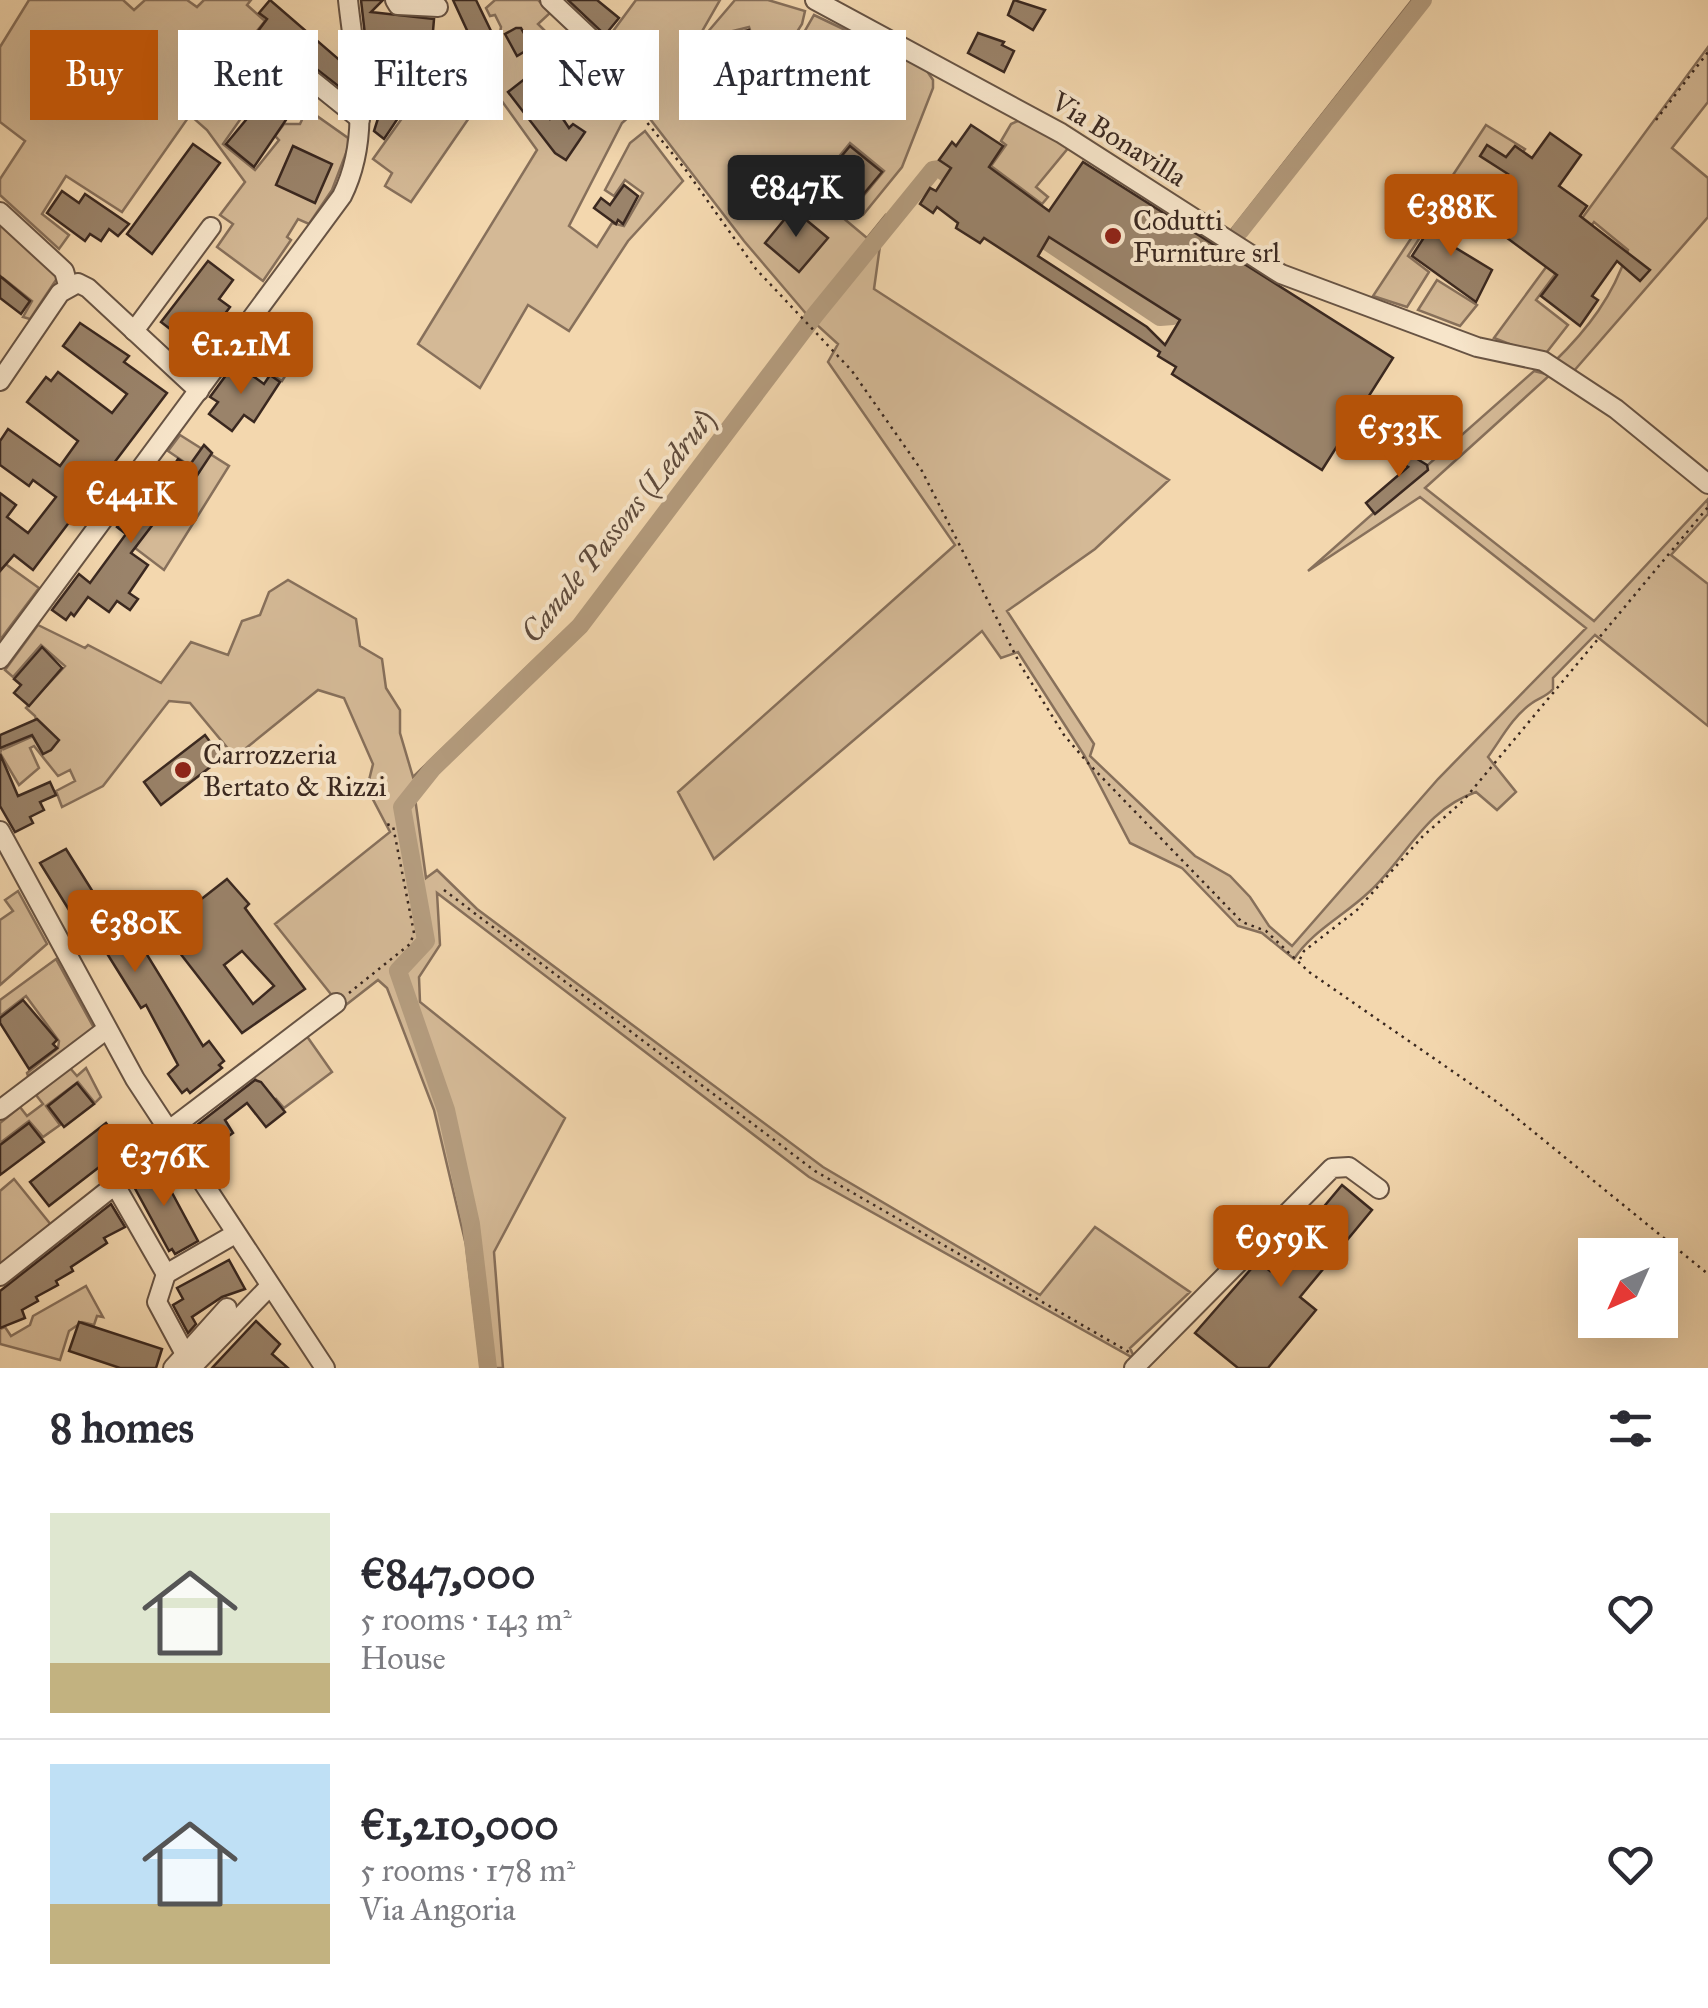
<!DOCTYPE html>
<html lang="en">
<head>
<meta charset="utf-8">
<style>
  :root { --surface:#fff; --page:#f7f7f7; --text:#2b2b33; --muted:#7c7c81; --line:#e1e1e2; --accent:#b45309 }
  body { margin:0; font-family:"IM FELL Great Primer",serif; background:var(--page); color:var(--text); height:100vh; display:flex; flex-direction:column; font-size:38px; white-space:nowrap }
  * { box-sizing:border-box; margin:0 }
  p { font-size:32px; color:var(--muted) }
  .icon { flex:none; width:55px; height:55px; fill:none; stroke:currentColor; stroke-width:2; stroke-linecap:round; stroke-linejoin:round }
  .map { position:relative; height:1368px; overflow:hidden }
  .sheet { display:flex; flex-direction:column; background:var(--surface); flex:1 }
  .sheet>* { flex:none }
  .guide { position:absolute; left:30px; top:30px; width:1000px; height:90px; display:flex; gap:20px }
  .needle { width:65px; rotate:225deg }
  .buttons { position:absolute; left:1578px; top:1238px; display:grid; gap:20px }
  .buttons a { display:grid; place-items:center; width:100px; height:100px; border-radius:0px; background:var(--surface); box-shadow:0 10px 40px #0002; font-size:50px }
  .price { position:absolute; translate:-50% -85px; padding:0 22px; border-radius:10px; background:var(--accent); color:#fff; font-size:32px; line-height:65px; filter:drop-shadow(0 2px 5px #0008) }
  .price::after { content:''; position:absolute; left:50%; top:60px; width:30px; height:22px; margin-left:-15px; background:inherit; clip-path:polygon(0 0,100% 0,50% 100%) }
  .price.selected { background:#222; color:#fff }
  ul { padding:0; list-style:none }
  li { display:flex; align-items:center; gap:30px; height:250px; padding:0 50px }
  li+li { border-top:2px solid var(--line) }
  li span { display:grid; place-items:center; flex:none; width:280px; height:200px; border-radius:0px; color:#555 }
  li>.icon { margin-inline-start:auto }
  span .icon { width:120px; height:120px; fill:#fffc; stroke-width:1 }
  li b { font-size:42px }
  h2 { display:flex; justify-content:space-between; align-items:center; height:120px; padding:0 50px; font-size:42px }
  .pill { padding:0 35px; border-radius:0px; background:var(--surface); box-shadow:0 10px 40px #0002; font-size:35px; line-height:90px }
  .pill.selected { background:var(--accent); color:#fff }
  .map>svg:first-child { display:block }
  .green { fill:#d4b996; stroke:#87705b; stroke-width:2.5 }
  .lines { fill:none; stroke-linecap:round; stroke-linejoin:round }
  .canal { stroke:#b49c7e; stroke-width:18 }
  .building { fill:#9a836a; stroke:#3a2820; stroke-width:2.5; fill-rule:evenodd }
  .minor-casing { stroke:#685444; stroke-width:22 }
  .path { stroke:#3a2820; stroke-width:2.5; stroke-dasharray:2.5 5; stroke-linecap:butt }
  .minor { stroke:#f7e5ca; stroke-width:18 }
  .poi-dot { fill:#8f2418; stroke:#f7e5ca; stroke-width:4 }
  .labels { text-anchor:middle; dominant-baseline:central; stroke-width:8; stroke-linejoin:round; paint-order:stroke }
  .street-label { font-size:28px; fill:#3a2820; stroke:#f7e5ca }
  .poi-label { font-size:28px; fill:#3a2820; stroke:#f7e5ca; text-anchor:start }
  .water-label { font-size:30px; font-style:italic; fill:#5f4b3c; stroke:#f7e5ca }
</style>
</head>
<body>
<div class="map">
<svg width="1708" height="1368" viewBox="0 0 1708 1368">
  <rect width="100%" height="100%" fill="#f3d7ae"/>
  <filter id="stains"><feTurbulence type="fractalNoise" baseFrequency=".002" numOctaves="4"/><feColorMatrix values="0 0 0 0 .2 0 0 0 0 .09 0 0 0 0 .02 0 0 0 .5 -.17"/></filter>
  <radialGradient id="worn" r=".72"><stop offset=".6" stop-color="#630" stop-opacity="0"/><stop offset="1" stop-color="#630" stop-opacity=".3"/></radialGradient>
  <g class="green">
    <path d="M29,0H123L134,10L145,0H187L197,7L204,0H251L247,5L265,21L227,68L258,94L223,144L255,170L279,140L275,136L284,124H300L307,109L348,138V148L332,190L309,224L298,219L287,237L291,240L263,281L217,247L233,224L220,215L245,182L207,130L190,115L122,212L66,176L42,214L69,235L59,249L0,195V179L25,141L0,122V47Z"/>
    <path d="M495,0H538L550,13L538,24L553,39L566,32L632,114L622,123L569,226L597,247L612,223L624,226L643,193L625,180L614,196L605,190L630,143L645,131L683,181L628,241L569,331L528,305L480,388L418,344L537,150L491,86L411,202L385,186L392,173L373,159L425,86L428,61L475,50L500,33L501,27L495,15L490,16L486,8Z"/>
    <path d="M636,0H720L688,56L754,105L775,83L814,15L925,68L933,80V88L902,167L863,215L857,217L851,211L884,171L850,143L811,191L867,238L884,217L874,289L1169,480L1095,549L1007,611L1094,744L1090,756L1195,856L1230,876L1250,897L1269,926L1292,946L1438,779L1586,628L1420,497L1308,571L1534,371L1550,375L1425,488L1594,621L1708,499V514L1671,555L1708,584V726L1595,635L1553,678V689C1546,697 1540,697 1532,703C1513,716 1501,739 1488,757L1516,792L1497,810L1476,792C1424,810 1407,857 1369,892C1345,915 1312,931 1294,959L1262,933L1238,926L1182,868L1130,843L1084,755L1018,652L1001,658L982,631L714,859L678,792L955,545L828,362L838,344L815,323L585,628L433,774L415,798L426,878L437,870L477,909L823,1167L1040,1295L1095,1227L1190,1292L1130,1348L1135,1359L809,1177L437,893L440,945L419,977L420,1002L565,1118L494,1252L503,1368H481L466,1245L434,1110L387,988L378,980L342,1008L275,924L390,832L367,788L373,764L344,698L318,690L235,757L190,703L169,701L103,786L62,807L56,791L75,781L70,770L58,776L34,746L30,748L39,768L19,785L0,753L3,746L4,749L40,733L35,716L26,708L65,666L41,645L13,677L5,670L38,625L85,648L88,645L161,683L191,642L228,655L242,621L260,615L269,592L288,580L356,619L360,646L382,659L386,688L400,710V733L413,777L576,620L808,316L744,241L604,59L605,42Z"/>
    <path d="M735,0H768L805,11L802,24L771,73L762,37L753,39L749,27L713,36L723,74L701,54L706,34Z"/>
    <path d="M1412,0H1428L1242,236L1231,230Z"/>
    <path d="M1708,47V102L1672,148L1708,178V217L1573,372L1554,362C1588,329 1614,295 1628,250L1594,222L1536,300L1568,325L1543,357L1494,338Z"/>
    <path d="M1020,120L1069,147L1036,187L1048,197L1042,204L991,166L1006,145L1001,141L1011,124Z"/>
    <path d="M1486,125L1525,149L1470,227L1439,208L1408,256L1429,272L1407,307L1373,296Z"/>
    <path d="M0,224L58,277L30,319L23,317L32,301L3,278L0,280Z"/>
    <path d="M1437,280L1477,305L1460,326L1418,310Z"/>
    <path d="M264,322L302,349L282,381L240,355Z"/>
    <path d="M180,435L229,466L164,570L135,548L161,505L173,512L199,472L168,451Z"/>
    <path d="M0,560L39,588L0,640Z"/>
    <path d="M18,891L47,944L0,985V920L13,911L5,900Z"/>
    <path d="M56,959L94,1028L28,1076L27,1073L58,1048L59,1041L26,996L0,1016V1000Z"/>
    <path d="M306,1035L332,1072L284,1108L276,1099L269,1104L253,1075Z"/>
    <path d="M70,1068L77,1076L86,1068L101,1097L95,1103L78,1082L46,1106L60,1125L43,1137L29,1121L0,1143V1123L20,1107L27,1116L43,1104L36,1095Z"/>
    <path d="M14,1179L52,1226L0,1268V1191Z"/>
    <path d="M86,1286L103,1317L97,1316L94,1325L82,1322L69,1331L60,1360L0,1344V1329L5,1327L11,1336L30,1325L33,1316Z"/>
  </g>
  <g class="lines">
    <g class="canal">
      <path d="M1027,228L1160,317L1173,316"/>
      <path d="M1240,231L1423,0"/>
      <path d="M488,1368L471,1224L446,1110L398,971L426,941L402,807L433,768L580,626L815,315L933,170L940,169L964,186"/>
    </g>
  </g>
  <g class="building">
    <path d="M270,0L343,63L346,92L291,49L279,52L255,86L231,67L267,19L259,13Z"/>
    <path d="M361,0H383L371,12L434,19L433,31L380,35L369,70Z"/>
    <path d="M453,0H476L491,31L472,41Z"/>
    <path d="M568,0H597L619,18L605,35Z"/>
    <path d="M1014,0L1045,10L1033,30L1008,15Z"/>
    <path d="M516,28H521L532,47L517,56L505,34Z"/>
    <path d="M749,30L752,43L762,40L769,66L764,67L766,74L741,79L739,70L726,73L717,37Z"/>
    <path d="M978,33L1004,42L1002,45L1014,51L1004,72L968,53Z"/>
    <path d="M814,57L839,78L813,110L788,88Z"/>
    <path d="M127,70L140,79L116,115L103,106Z"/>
    <path d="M531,74L542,88L538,103L550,119L559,113L569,128L573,124L585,132L566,160L555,153L508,92Z"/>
    <path d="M423,81L384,139L374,131L381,109L376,106L392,94L395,82Z"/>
    <path d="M269,92L292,111L254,167L226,144Z"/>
    <path d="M971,125L1003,146L989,167L1049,211L1083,162L1393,358L1322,470L1172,374L1176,367L1158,356L1160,352L984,238L980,243L956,228L958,223L937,207L933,213L920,204L930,188L936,191L951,168L939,160L952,142L956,146ZM1049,237L1180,320L1165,345L1147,327L1038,256Z"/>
    <path d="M1550,133L1581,155L1559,186L1587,206L1580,216L1650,270L1640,281L1617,261L1592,296L1598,300L1580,326L1541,296L1557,275L1499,232L1513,212L1492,197L1508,174L1480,156L1487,145L1506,157L1515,146L1532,158Z"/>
    <path d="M193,144L220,163L152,254L127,234Z"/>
    <path d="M293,146L332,164L315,203L276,185Z"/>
    <path d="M850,146L882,172L851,209L820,182Z"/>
    <path d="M624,185L638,196L623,224L618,220L616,224L594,208L601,198L610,205Z"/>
    <path d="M62,191L79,203L85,194L129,224L118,236L109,229L101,241L90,234L85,241L47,213Z"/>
    <path d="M793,209L828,238L799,272L765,243Z"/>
    <path d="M1439,214L1462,229L1451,245L1492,270L1476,302L1412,256Z"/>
    <path d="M208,261L233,280L219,299L230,307L212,331L201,323L187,342L161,322Z"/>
    <path d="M0,276L30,301L21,314L0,298Z"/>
    <path d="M80,323L129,356L124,362L167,393L33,570L14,555L0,571V493L16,505L7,517L28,533L56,497L33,480L29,486L0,465V441L8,429L60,466L78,441L27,402L46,377L51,381L58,372L112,413L127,394L63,346Z"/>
    <path d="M235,363L264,384L270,375L280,382L254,422L244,415L232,431L209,414L218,402L210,397Z"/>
    <path d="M204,445L212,453L174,510L167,506L131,553L148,565L129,593L138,599L130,610L117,601L109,612L88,597L74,616L71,613L66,620L52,610L79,574L90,583L126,534L117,527L137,500L147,507L178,459L189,466Z"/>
    <path d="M1396,446L1427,465L1428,470L1375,514L1366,503L1408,467L1390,456Z"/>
    <path d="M42,647L62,668L29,706L14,693L21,685L14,679Z"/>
    <path d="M37,719L59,740L51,750L43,754L32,735L0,748V735Z"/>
    <path d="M205,735L222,758L161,805L144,782Z"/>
    <path d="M0,754L18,796L50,782L56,795L40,802L44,810L30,817L33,823L15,832L0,806Z"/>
    <path d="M66,849L118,932L127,928L142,956L146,953L203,1046L209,1041L224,1061L219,1065L222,1068L190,1093L187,1089L182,1093L168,1074L178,1065L146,1005L141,1008L98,939L90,944L40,863Z"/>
    <path d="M227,879L249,904L245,908L305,989L242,1033L162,930ZM242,951L274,986L253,1004L224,965Z"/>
    <path d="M23,1000L57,1040L53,1044L57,1048L29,1069L0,1023V1018Z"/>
    <path d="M255,1080L261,1082L285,1112L266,1127L247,1103L225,1120L233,1133L212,1148L197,1125Z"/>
    <path d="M77,1083L94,1104L64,1127L48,1106Z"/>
    <path d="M29,1123L44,1142L0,1175V1145Z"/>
    <path d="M106,1123L125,1147L49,1206L30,1182Z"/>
    <path d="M156,1163L198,1241L175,1254L172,1249L169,1251L132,1183L135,1182L132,1176Z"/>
    <path d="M1342,1185L1372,1210L1300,1297L1316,1310L1268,1368H1238L1195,1333L1258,1261L1270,1271Z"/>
    <path d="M111,1204L125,1227L104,1238L107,1243L71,1267L73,1271L56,1281L58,1285L36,1297L38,1301L22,1310L25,1318L0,1328V1291Z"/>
    <path d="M229,1260L245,1289L222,1297L192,1317L196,1324L188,1333L173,1305L183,1299L177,1288Z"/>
    <path d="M256,1321L280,1344L272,1354L288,1368H212Z"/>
    <path d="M79,1322L162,1349L156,1368H120L69,1351Z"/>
  </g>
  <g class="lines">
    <g class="minor-casing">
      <g id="minor">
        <path d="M395,0L398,5L438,7"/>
        <path d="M550,0L601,48"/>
        <path d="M815,0L1061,133L1281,274L1477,347L1543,361L1616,409L1708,484"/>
        <path d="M288,61L360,119"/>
        <path d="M359,102L382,87L387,45L427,42"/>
        <path d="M0,212L64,271L68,285"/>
        <path d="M134,331L211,227"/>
        <path d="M0,381L60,293L78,283L88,288L199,391"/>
        <path d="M0,659L342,196C373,134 355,66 348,0"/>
        <path d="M0,831L135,1079L325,1368"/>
        <path d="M0,1110L107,1029"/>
        <path d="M168,1131L336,1003"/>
        <path d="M166,1274L157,1302L185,1354"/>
        <path d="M0,1276L115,1185L166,1274L235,1234"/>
        <path d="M173,1368L227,1308"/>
        <path d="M191,1368L270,1286"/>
        <path d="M1134,1368L1332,1168L1349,1167L1379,1189"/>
      </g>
    </g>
    <g class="path">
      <path d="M600,65L685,169L756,269L852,371L922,471L1021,666L1064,735L1087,762L1242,922L1266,931L1309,972L1497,1102L1708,1274"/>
      <path d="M1656,120L1708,52"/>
      <path d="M444,890L815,1171L1129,1352"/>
      <path d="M1300,959L1304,951L1357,910L1423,836L1463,801L1708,507"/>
      <path d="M349,993L410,944L414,933L393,826L383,823"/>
    </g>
    <use href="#minor" class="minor"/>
  </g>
  <g class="poi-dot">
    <circle cx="1113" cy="236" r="10"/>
    <circle cx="183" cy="770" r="10"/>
  </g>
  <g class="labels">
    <g class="street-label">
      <text transform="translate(1119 139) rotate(32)">Via Bonavilla</text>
    </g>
    <g class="poi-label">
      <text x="1133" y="220">Codutti<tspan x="1133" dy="32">Furniture srl</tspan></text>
      <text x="203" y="754">Carrozzeria<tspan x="203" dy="32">Bertato &amp; Rizzi</tspan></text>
    </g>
    <g class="water-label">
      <text transform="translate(618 526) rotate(-51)">Canale Passons (Ledrut)</text>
    </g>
  </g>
  <rect width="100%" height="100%" filter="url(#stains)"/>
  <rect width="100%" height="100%" fill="url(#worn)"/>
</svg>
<div class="buttons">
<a><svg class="needle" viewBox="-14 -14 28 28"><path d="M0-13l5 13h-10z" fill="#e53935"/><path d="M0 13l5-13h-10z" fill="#7c7c81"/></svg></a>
</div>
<b class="price selected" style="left:796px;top:240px">€847K</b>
<b class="price" style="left:1451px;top:259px">€388K</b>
<b class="price" style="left:241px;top:397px">€1.21M</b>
<b class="price" style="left:1399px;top:480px">€533K</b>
<b class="price" style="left:131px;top:546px">€441K</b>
<b class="price" style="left:135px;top:975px">€380K</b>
<b class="price" style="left:164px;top:1209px">€376K</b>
<b class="price" style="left:1281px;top:1290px">€959K</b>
<div class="guide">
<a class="pill selected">Buy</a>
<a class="pill">Rent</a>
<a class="pill">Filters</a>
<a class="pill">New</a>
<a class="pill">Apartment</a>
</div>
</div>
<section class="sheet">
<h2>8 homes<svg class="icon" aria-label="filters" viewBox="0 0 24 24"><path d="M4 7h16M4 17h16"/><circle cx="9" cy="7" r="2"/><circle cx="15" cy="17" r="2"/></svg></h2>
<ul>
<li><span style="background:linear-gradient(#dfe7d0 75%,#c2b280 0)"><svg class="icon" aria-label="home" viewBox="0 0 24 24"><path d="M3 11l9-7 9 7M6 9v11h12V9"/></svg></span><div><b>€847,000</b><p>5 rooms · 143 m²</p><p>House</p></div><svg class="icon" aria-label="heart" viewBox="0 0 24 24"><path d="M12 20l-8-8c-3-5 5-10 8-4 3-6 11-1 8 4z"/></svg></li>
<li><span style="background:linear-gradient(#bfe0f5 70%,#c2b280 0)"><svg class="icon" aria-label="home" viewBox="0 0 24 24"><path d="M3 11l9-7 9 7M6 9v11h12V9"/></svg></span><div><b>€1,210,000</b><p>5 rooms · 178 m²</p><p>Via Angoria</p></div><svg class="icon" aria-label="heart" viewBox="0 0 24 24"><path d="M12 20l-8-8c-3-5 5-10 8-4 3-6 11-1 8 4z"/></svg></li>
</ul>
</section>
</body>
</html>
